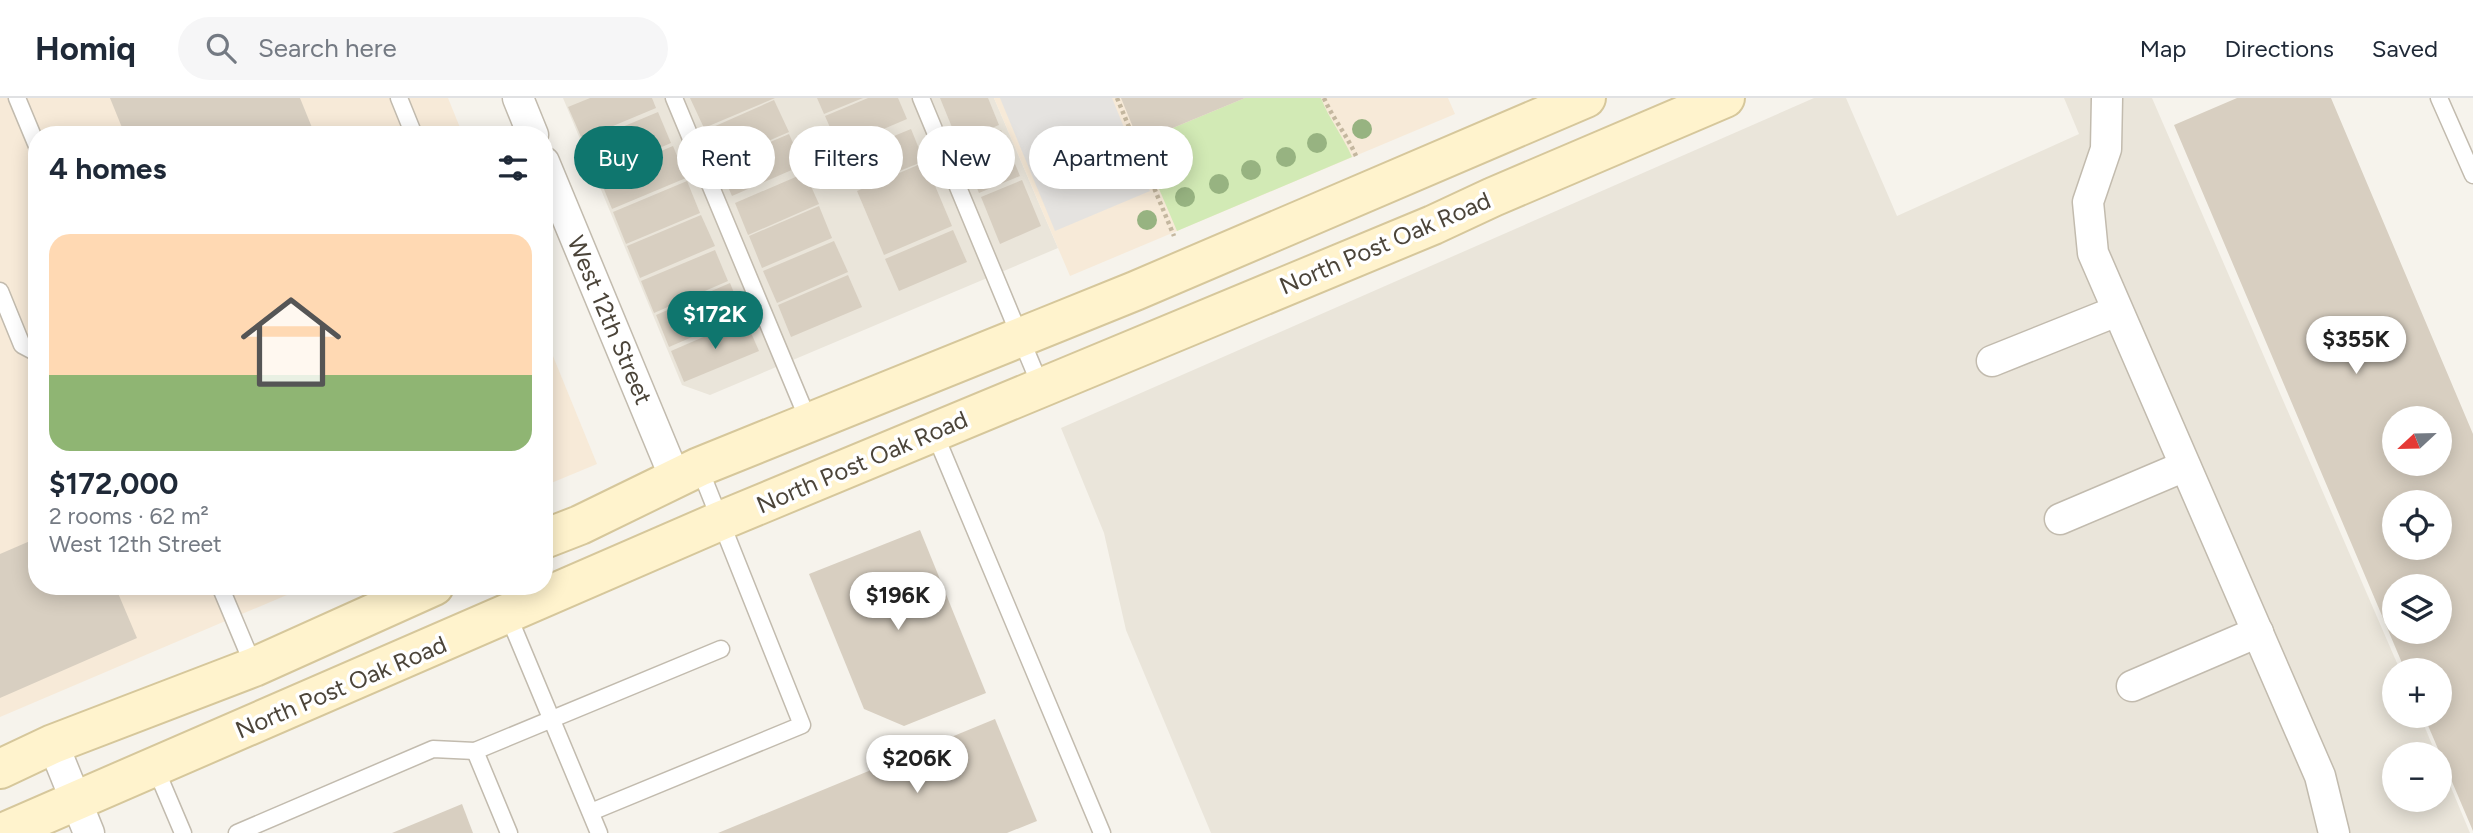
<!DOCTYPE html>
<html lang="en">
<head>
<meta charset="utf-8">
<style>
  :root { --surface:#fff; --page:#f6f6f7; --text:#1f2937; --muted:#747a83; --line:#e0e1e3; --accent:#0f766e }
  body { margin:0; font-family:Figtree,sans-serif; background:var(--page); color:var(--text); height:100vh; display:flex; flex-direction:column; font-size:26px; white-space:nowrap }
  * { box-sizing:border-box; margin:0 }
  p { font-size:23px; color:var(--muted) }
  .icon { flex:none; width:38px; height:38px; fill:none; stroke:currentColor; stroke-width:2; stroke-linecap:round; stroke-linejoin:round }
  .map { position:relative; flex:1; overflow:hidden }
  .side { position:absolute; left:28px; top:28px; width:525px; height:469px; display:flex; flex-direction:column; background:var(--surface); border-radius:28px; box-shadow:0 4px 18px #0003 }
  .side>* { flex:none }
  .hud { position:absolute; left:574px; top:28px; width:665px; height:63px; display:flex; gap:14px }
  .needle { width:46px; rotate:248deg }
  .buttons { position:absolute; left:2382px; top:308px; display:grid; gap:14px }
  .buttons a { display:grid; place-items:center; width:70px; height:70px; border-radius:50%; background:var(--surface); box-shadow:0 4px 18px #0003; font-size:35px }
  .price { position:absolute; translate:-50% -60px; padding:0 16px; border-radius:24px; background:#fff; color:#222; font-size:23px; line-height:46px; filter:drop-shadow(0 2px 4px #0008) }
  .price::after { content:''; position:absolute; left:50%; top:42px; width:21px; height:16px; margin-left:-10px; background:inherit; clip-path:polygon(0 0,100% 0,50% 100%) }
  .price.selected { background:var(--accent); color:#fff }
  ul { padding:0; list-style:none }
  li { display:grid; align-content:center; gap:14px; height:371px; padding:0 21px }
  li+li { border-top:2px solid var(--line) }
  li span { display:grid; place-items:center; height:217px; border-radius:21px; color:#555 }
  li>.icon { margin-inline-start:auto }
  span .icon { width:126px; height:126px; fill:#fffc; stroke-width:1 }
  li b { font-size:30px }
  h2 { display:flex; justify-content:space-between; align-items:center; height:84px; padding:0 21px; font-size:30px }
  .tag { padding:0 24px; border-radius:32px; background:var(--surface); box-shadow:0 4px 18px #0003; font-size:24px; line-height:63px }
  .tag.selected { background:var(--accent); color:#fff }
  header { display:flex; align-items:center; gap:42px; box-sizing:border-box; height:98px; padding:0 35px; background:var(--surface); border-bottom:2px solid var(--line) }
  header strong { font-size:33px }
  nav { display:flex; gap:38px; margin-inline-start:auto; font-size:24px }
  .search { width:490px; height:63px; background:var(--page); display:flex; align-items:center; gap:18px; box-sizing:border-box; padding:0 24px; border-radius:38px; color:var(--muted); font-size:26px }
  .map>svg:first-child { display:block }
  .residential { fill:#eae5da }
  .commercial { fill:#f7ead8 }
  .green { fill:#d2eab5 }
  .parking { fill:#e5e3e0 }
  .building { fill:#d8cfc1; fill-rule:evenodd }
  .lines { fill:none; stroke-linecap:round; stroke-linejoin:round }
  .service-casing { stroke:#c2bbae; stroke-width:19 }
  .minor-casing { stroke:#c2bbae; stroke-width:33 }
  .secondary-casing { stroke:#d6c79b; stroke-width:42 }
  .path { stroke:#c4b79f; stroke-width:4.5; stroke-dasharray:3.5 3.5; stroke-linecap:butt }
  .service { stroke:#fff; stroke-width:16 }
  .minor { stroke:#fff; stroke-width:30 }
  .secondary { stroke:#fff3cd; stroke-width:38 }
  .tree { fill:#97b381 }
  .labels { text-anchor:middle; dominant-baseline:central; stroke-width:7; stroke-linejoin:round; paint-order:stroke }
  .street-label { font-size:24px; fill:#4b4439; stroke:#fff }
</style>
</head>
<body>
<header>
<strong>Homiq</strong>
<div class="search"><svg class="icon" aria-label="search" viewBox="0 0 24 24"><circle cx="10" cy="10" r="6"/><path d="M15 15l6 6"/></svg>Search here</div>
<nav><a>Map</a><a>Directions</a><a>Saved</a></nav>
</header>
<div class="map">
<svg width="2473" height="735" viewBox="0 0 2473 735">
  <rect width="100%" height="100%" fill="#f6f3ec"/>
  <g class="residential">
    <path d="M563,0H994L1058,150L710,297L682,287Z"/>
    <path d="M1814,0H1846L1897,118L2079,36L2064,0H2152L2400,572H2394V618H2420L2436,656H2394V702H2440V663L2470,735H1211L1126,532L1104,435L1061,330Z"/>
  </g>
  <g class="commercial">
    <path d="M0,0H448L463,37H37V488H308L0,619Z"/>
    <path d="M994,0H1448L1455,16L1070,178Z"/>
    <path d="M544,236L597,366L544,388Z"/>
  </g>
  <path class="green" d="M1245,0H1321C1329,21 1343,38 1352,59L1177,133L1139,44Z"/>
  <path class="parking" d="M1000,0H1112L1150,93L1055,133Z"/>
  <g class="building">
    <path d="M110,0H300L315,37H125Z"/>
    <path d="M590,0H652L656,10L582,41L568,9Z"/>
    <path d="M690,0H775L704,30Z"/>
    <path d="M817,0H863L824,16Z"/>
    <path d="M868,0H898L907,21L839,50L825,18Z"/>
    <path d="M940,0H988L999,27L958,44Z"/>
    <path d="M1121,0H1245L1139,44Z"/>
    <path d="M2237,0H2331L2473,336V733L2424,618H2440V572H2405L2174,27ZM2394,320H2440V366H2394ZM2394,404H2440V450H2394ZM2394,488H2440V534H2394Z"/>
    <path d="M774,2L789,34L718,65L704,33Z"/>
    <path d="M658,14L671,45L597,77L584,45Z"/>
    <path d="M911,31L924,63L856,91L843,59Z"/>
    <path d="M1001,32L1020,78L979,95L960,49Z"/>
    <path d="M789,36L803,67L732,98L718,66Z"/>
    <path d="M673,48L686,80L612,111L599,79Z"/>
    <path d="M925,64L952,128L884,157L857,93Z"/>
    <path d="M805,75L819,106L748,137L735,105Z"/>
    <path d="M1022,82L1041,128L1000,146L981,99Z"/>
    <path d="M687,83L700,115L626,146L613,114Z"/>
    <path d="M819,108L832,140L762,170L749,138Z"/>
    <path d="M701,117L715,148L640,180L627,148Z"/>
    <path d="M953,132L967,164L899,193L885,161Z"/>
    <path d="M834,143L848,174L777,205L763,173Z"/>
    <path d="M715,152L728,183L654,215L641,183Z"/>
    <path d="M848,177L862,209L791,239L778,207Z"/>
    <path d="M730,185L743,217L669,249L656,217Z"/>
    <path d="M745,221L759,253L684,284L671,253Z"/>
    <path d="M920,432L986,595L904,628L864,611L809,476Z"/>
    <path d="M37,440V488H115L137,540L0,600V456Z"/>
    <path d="M995,621L1037,723L1007,735H718Z"/>
    <path d="M462,706L473,735H392Z"/>
  </g>
  <g class="lines">
    <g class="service-casing">
      <g id="service">
        <path d="M17,0L37,48"/>
        <path d="M399,0L414,37"/>
        <path d="M674,0L809,324"/>
        <path d="M921,0L1041,289"/>
        <path d="M2439,0L2473,77"/>
        <path d="M0,193L22,247L37,255"/>
        <path d="M934,334L1102,735"/>
        <path d="M220,488L254,569"/>
        <path d="M508,517L599,735"/>
        <path d="M475,653L509,735"/>
        <path d="M155,669L183,735"/>
        <path d="M591,714L802,627L699,369"/>
        <path d="M237,735L433,651L475,653L721,551"/>
      </g>
    </g>
    <g class="minor-casing">
      <g id="minor">
        <path d="M518,0L533,37"/>
        <path d="M2107,0L2106,51L2088,104L2093,155L2320,678L2334,735"/>
        <path d="M544,64L675,380"/>
        <path d="M1992,263L2117,213"/>
        <path d="M2060,421L2185,368"/>
        <path d="M2132,588L2258,534"/>
        <path d="M53,646L89,735"/>
      </g>
    </g>
    <g class="secondary-casing">
      <g id="secondary">
        <path d="M544,441L580,427L699,369L1135,193L1586,0"/>
        <path d="M0,671L53,646L254,569L434,488"/>
        <path d="M2,735L720,423L1433,127L1493,99L1725,0"/>
      </g>
    </g>
    <g class="path">
      <path d="M1117,0L1174,138"/>
      <path d="M1324,0C1333,21 1347,37 1356,58"/>
    </g>
    <use href="#service" class="service"/>
    <use href="#minor" class="minor"/>
    <use href="#secondary" class="secondary"/>
  </g>
  <g class="tree">
    <circle cx="1362" cy="31" r="10"/>
    <circle cx="1317" cy="45" r="10"/>
    <circle cx="1286" cy="59" r="10"/>
    <circle cx="1251" cy="72" r="10"/>
    <circle cx="1219" cy="86" r="10"/>
    <circle cx="1185" cy="99" r="10"/>
    <circle cx="1147" cy="122" r="10"/>
  </g>
  <g class="labels">
    <g class="street-label">
      <text transform="translate(1385 145) rotate(-23)">North Post Oak Road</text>
      <text transform="translate(610 222) rotate(67)">West 12th Street</text>
      <text transform="translate(862 364) rotate(-23)">North Post Oak Road</text>
      <text transform="translate(341 589) rotate(-23)">North Post Oak Road</text>
    </g>
  </g>
</svg>
<div class="buttons">
<a><svg class="needle" viewBox="-14 -14 28 28"><path d="M0-13l5 13h-10z" fill="#e53935"/><path d="M0 13l5-13h-10z" fill="#747a83"/></svg></a>
<a><svg class="icon" aria-label="locate" viewBox="0 0 24 24"><circle cx="12" cy="12" r="6"/><path d="M12 2v4M12 18v4M2 12h4M18 12h4"/></svg></a>
<a><svg class="icon" aria-label="layers" viewBox="0 0 24 24"><path d="M12 4l9 5-9 5-9-5zM3 14l9 5 9-5"/></svg></a>
<a>+</a>
<a>−</a>
</div>
<b class="price selected" style="left:715px;top:253px">$172K</b>
<b class="price" style="left:2356px;top:278px">$355K</b>
<b class="price" style="left:898px;top:534px">$196K</b>
<b class="price" style="left:917px;top:697px">$206K</b>
<div class="hud">
<a class="tag selected">Buy</a>
<a class="tag">Rent</a>
<a class="tag">Filters</a>
<a class="tag">New</a>
<a class="tag">Apartment</a>
</div>
<section class="side">
<h2>4 homes<svg class="icon" aria-label="filters" viewBox="0 0 24 24"><path d="M4 7h16M4 17h16"/><circle cx="9" cy="7" r="2"/><circle cx="15" cy="17" r="2"/></svg></h2>
<ul>
<li><span style="background:linear-gradient(#ffd9b3 65%,#8fb573 0)"><svg class="icon" aria-label="home" viewBox="0 0 24 24"><path d="M3 11l9-7 9 7M6 9v11h12V9"/></svg></span><div><b>$172,000</b><p>2 rooms · 62 m²</p><p>West 12th Street</p></div></li>
</ul>
</section>
</div>
</body>
</html>
